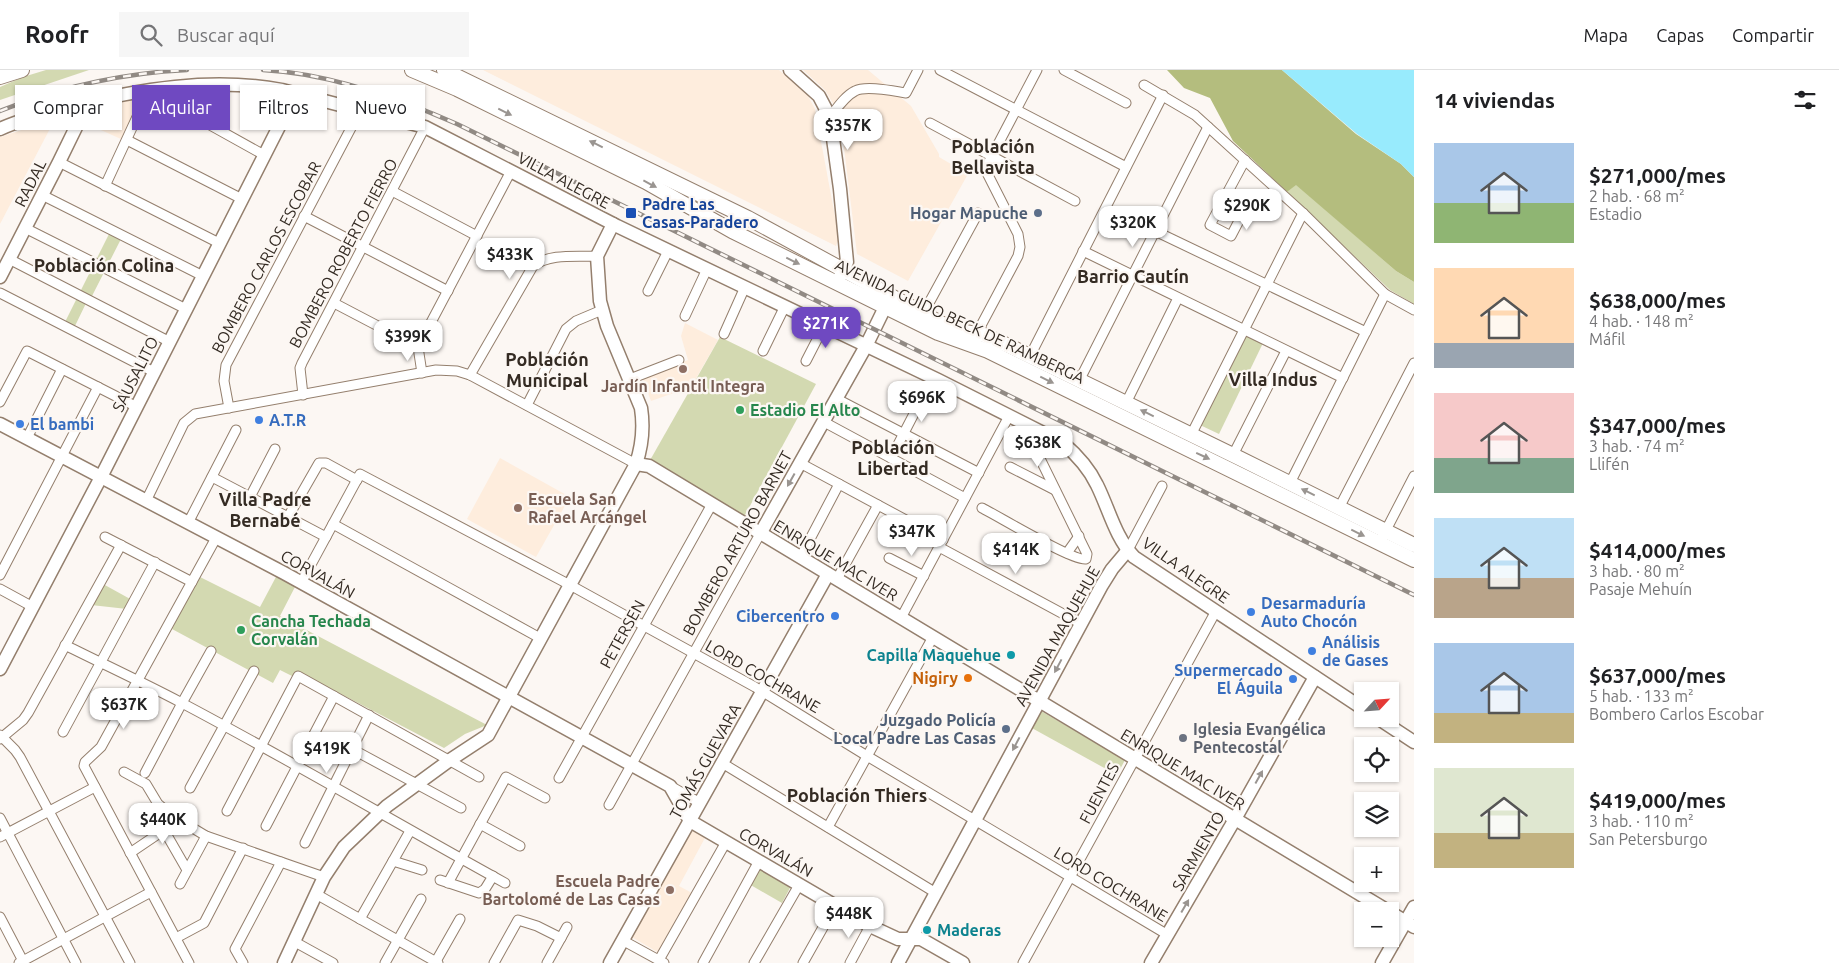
<!DOCTYPE html>
<html lang="es">
<head>
<meta charset="utf-8">
<style>
  :root { --surface:#fff; --page:#f6f6f6; --text:#202124; --muted:#757577; --line:#e0e0e0; --accent:#6f49c1 }
  body { margin:0; font-family:Ubuntu,sans-serif; background:var(--page); color:var(--text); height:100vh; display:flex; flex-direction:column; font-size:19px; white-space:nowrap }
  * { box-sizing:border-box; margin:0 }
  p { font-size:16px; color:var(--muted) }
  .icon { flex:none; width:28px; height:28px; fill:none; stroke:currentColor; stroke-width:2; stroke-linecap:round; stroke-linejoin:round }
  .map { position:relative; flex:1; overflow:hidden }
  .side { display:flex; flex-direction:column; background:var(--surface); width:425px }
  .side>* { flex:none }
  .banner { position:absolute; left:15px; top:15px; width:475px; height:45px; display:flex; gap:10px }
  .needle { width:32px; rotate:64deg }
  .controls { position:absolute; left:1354px; top:612px; display:grid; gap:10px }
  .controls a { display:grid; place-items:center; width:45px; height:45px; border-radius:0px; background:var(--surface); box-shadow:0 1px 4px #0004; font-size:25px }
  .price { position:absolute; translate:-50% -42px; padding:0 11px; border-radius:10px; background:#fff; color:#222; font-size:16px; line-height:32px; filter:drop-shadow(0 1px 2px #0008) }
  .price::after { content:''; position:absolute; left:50%; top:30px; width:15px; height:11px; margin-left:-8px; background:inherit; clip-path:polygon(0 0,100% 0,50% 100%) }
  .price.active { background:var(--accent); color:#fff }
  ul { padding:0; list-style:none }
  li { display:flex; align-items:center; gap:15px; height:125px; padding:0 20px }
  li span { display:grid; place-items:center; flex:none; width:140px; height:100px; border-radius:0px; color:#555 }
  li>.icon { margin-inline-start:auto }
  span .icon { width:60px; height:60px; fill:#fffc; stroke-width:1 }
  li b { font-size:21px }
  h2 { display:flex; justify-content:space-between; align-items:center; height:60px; padding:0 20px; font-size:21px }
  .chip { padding:0 18px; border-radius:0px; background:var(--surface); box-shadow:0 1px 4px #0004; font-size:18px; line-height:45px }
  .chip.active { background:var(--accent); color:#fff }
  header { display:flex; align-items:center; gap:30px; box-sizing:border-box; height:70px; padding:0 25px; background:var(--surface); border-bottom:1px solid var(--line) }
  header strong { font-size:24px }
  nav { display:flex; gap:28px; margin-inline-start:auto; font-size:18px }
  .search { width:350px; height:45px; background:var(--page); display:flex; align-items:center; gap:12px; box-sizing:border-box; padding:0 18px; border-radius:0px; color:var(--muted); font-size:19px }
  main { display:flex; flex:1; min-height:0 }
  .map>svg:first-child { display:block }
  .built { fill:#feeddd }
  .green { fill:#d3d9b1 }
  .forest { fill:#b4bd7e }
  .water { fill:#98ebfd }
  .lines { fill:none; stroke-linecap:round; stroke-linejoin:round }
  .street-casing { stroke:#947f6d; stroke-width:11 }
  .secondary-casing { stroke:#947f6d; stroke-width:15 }
  .primary-casing { stroke:#947f6d; stroke-width:16 }
  .street { stroke:#fff; stroke-width:9 }
  .secondary { stroke:#fff; stroke-width:12 }
  .primary { stroke:#fff; stroke-width:14 }
  .rail-casing { stroke:#918a84; stroke-width:4.5 }
  .rail { stroke:#fcf7f3; stroke-width:2.5; stroke-dasharray:8; stroke-linecap:butt }
  .oneway { fill:#9a9591 }
  .transit-dot { fill:#1a4fb4; stroke:#fcf7f3; stroke-width:2 }
  .service-dot { fill:#5c6f8a; stroke:#fcf7f3; stroke-width:2 }
  .education-dot { fill:#8d6e63; stroke:#fcf7f3; stroke-width:2 }
  .leisure-dot { fill:#2e9e5b; stroke:#fcf7f3; stroke-width:2 }
  .shop-dot { fill:#3f7fe0; stroke:#fcf7f3; stroke-width:2 }
  .culture-dot { fill:#0f9aa8; stroke:#fcf7f3; stroke-width:2 }
  .food-dot { fill:#e8710a; stroke:#fcf7f3; stroke-width:2 }
  .worship-dot { fill:#6b7280; stroke:#fcf7f3; stroke-width:2 }
  .labels { text-anchor:middle; dominant-baseline:central; stroke-width:4.5; stroke-linejoin:round; paint-order:stroke }
  .street-label { font-size:16px; fill:#342b23; stroke:#fcf7f3 }
  .transit-label { font-size:16px; font-weight:bold; fill:#164399; stroke:#fcf7f3; text-anchor:start }
  .service-label { font-size:16px; font-weight:bold; fill:#4e5e75; stroke:#fcf7f3; text-anchor:end }
  .education-label { font-size:16px; font-weight:bold; fill:#785e54; stroke:#fcf7f3 }
  .leisure-label { font-size:16px; font-weight:bold; fill:#27864d; stroke:#fcf7f3; text-anchor:start }
  .shop-label { font-size:16px; font-weight:bold; fill:#366cbe; stroke:#fcf7f3; text-anchor:start }
  .culture-label { font-size:16px; font-weight:bold; fill:#0d838f; stroke:#fcf7f3; text-anchor:end }
  .food-label { font-size:16px; font-weight:bold; fill:#c56008; stroke:#fcf7f3; text-anchor:end }
  .worship-label { font-size:16px; font-weight:bold; fill:#5b616d; stroke:#fcf7f3; text-anchor:start }
  .neighbourhood-label { font-size:18px; font-weight:bold; fill:#342b23; stroke:#fcf7f3 }
</style>
</head>
<body>
<header>
<strong>Roofr</strong>
<div class="search"><svg class="icon" aria-label="search" viewBox="0 0 24 24"><circle cx="10" cy="10" r="6"/><path d="M15 15l6 6"/></svg>Buscar aquí</div>
<nav><a>Mapa</a><a>Capas</a><a>Compartir</a></nav>
</header>
<main>
<div class="map">
<svg width="1414" height="893" viewBox="0 0 1414 893">
  <rect width="100%" height="100%" fill="#fcf7f3"/>
  <g class="built">
    <path d="M483,0H779L806,22L815,39L839,168L836,176Z"/>
    <path d="M803,0H868L911,36L939,84V87L968,104L908,211L857,184L841,53L834,35L825,20Z"/>
    <path d="M141,27L121,69L83,52L91,35Z"/>
    <path d="M55,49L0,154V67Z"/>
    <path d="M685,253L718,270L691,317L651,331L642,307L688,290L681,266Z"/>
    <path d="M500,388L570,427L536,487L467,449Z"/>
    <path d="M689,756L706,766L679,816L692,823L659,883L630,866Z"/>
  </g>
  <g class="green">
    <path d="M46,0H89L0,30V17L23,7Z"/>
    <path d="M1296,114L1396,201L1414,212V234L1390,220L1287,122Z"/>
    <path d="M109,164L121,169L92,226L90,225L74,258L64,254Z"/>
    <path d="M1245,265L1263,273L1219,364L1200,355Z"/>
    <path d="M720,267L816,314L744,447L649,392Z"/>
    <path d="M277,505L296,515L280,546L487,655L465,664L444,678L297,601L294,607L280,600L273,613L172,559L198,506L260,537Z"/>
    <path d="M103,514L132,530L127,539L91,535Z"/>
    <path d="M1041,641L1125,690L1117,705L1030,657Z"/>
    <path d="M758,797L791,816L782,833L749,814Z"/>
  </g>
  <path class="forest" d="M1167,0H1282L1356,64L1401,94L1414,107V212L1396,201L1296,115L1287,122L1233,71L1210,28L1184,18Z"/>
  <path class="water" d="M1282,0H1414V107L1401,94L1357,64Z"/>
  <g class="lines">
    <g class="street-casing">
      <g id="street">
        <path d="M940,0L1126,97"/>
        <path d="M1064,0L1126,33"/>
        <path d="M1144,15L1195,45L1303,143L1385,224L1414,240"/>
        <path d="M830,47C837,38 845,26 855,21C866,15 893,21 906,23L918,0"/>
        <path d="M930,53L1075,131"/>
        <path d="M127,70L242,129"/>
        <path d="M59,92L219,173"/>
        <path d="M105,116L149,21L264,85"/>
        <path d="M392,121L477,166"/>
        <path d="M42,125L203,206"/>
        <path d="M1222,133L1242,145L1231,166L1210,155L1245,90"/>
        <path d="M304,146L448,221"/>
        <path d="M25,158L186,239"/>
        <path d="M1155,161L1366,262"/>
        <path d="M1083,181L1343,308"/>
        <path d="M9,189L170,272"/>
        <path d="M648,221L668,181"/>
        <path d="M0,223L154,302"/>
        <path d="M334,233L418,277"/>
        <path d="M923,244L978,143"/>
        <path d="M685,246L707,199"/>
        <path d="M977,263L1018,186L1020,177L1018,164L985,99L1037,0"/>
        <path d="M724,264L745,217"/>
        <path d="M763,281L785,236"/>
        <path d="M1030,286L1163,25"/>
        <path d="M806,291L824,256"/>
        <path d="M422,303L418,277L511,101"/>
        <path d="M470,305L533,196C550,183 577,187 597,186"/>
        <path d="M630,309L679,290"/>
        <path d="M1079,311L1208,57"/>
        <path d="M303,325L300,298L302,293L425,57"/>
        <path d="M837,329L979,403"/>
        <path d="M0,332L27,281L137,337"/>
        <path d="M1126,333L1178,228"/>
        <path d="M527,335L566,259L576,251L602,240"/>
        <path d="M229,338L224,311L226,295L360,41"/>
        <path d="M824,352L965,428"/>
        <path d="M1191,365L1303,143"/>
        <path d="M27,368L62,299"/>
        <path d="M1233,385L1286,281"/>
        <path d="M891,388L933,307"/>
        <path d="M800,393L943,470"/>
        <path d="M1010,397L1055,420"/>
        <path d="M212,407L326,467"/>
        <path d="M1290,413L1385,224"/>
        <path d="M250,427L275,379"/>
        <path d="M146,431L184,353L195,344L436,300L457,301L470,305L636,394"/>
        <path d="M982,438C998,446 1074,492 1086,489L1087,484L1023,354"/>
        <path d="M1339,438L1414,293"/>
        <path d="M288,447L319,393H326L357,410"/>
        <path d="M188,453L236,360"/>
        <path d="M333,454L540,568"/>
        <path d="M1383,466L1414,406"/>
        <path d="M105,467L192,512"/>
        <path d="M939,477L1080,553"/>
        <path d="M1128,480L1162,416"/>
        <path d="M1067,483L1079,466"/>
        <path d="M800,488L839,414"/>
        <path d="M889,488L924,506"/>
        <path d="M0,505L98,317"/>
        <path d="M837,509L878,435"/>
        <path d="M301,513L360,404L570,515L755,617L867,686L1168,865"/>
        <path d="M0,519L33,537"/>
        <path d="M901,548L1009,346"/>
        <path d="M65,575C103,594 142,612 180,632C290,690 396,753 505,813"/>
        <path d="M63,662L155,492"/>
        <path d="M0,665L15,680L20,687L130,893"/>
        <path d="M0,669L23,650L28,643L121,475"/>
        <path d="M352,679L461,738"/>
        <path d="M722,693L936,823"/>
        <path d="M124,702L146,714L158,734L171,745L206,766L324,807"/>
        <path d="M145,703L182,633L211,581"/>
        <path d="M559,708L712,434"/>
        <path d="M672,717L700,733"/>
        <path d="M190,718L254,601"/>
        <path d="M609,735L760,464"/>
        <path d="M227,741L298,606L479,707"/>
        <path d="M0,748L76,893"/>
        <path d="M480,754L520,776"/>
        <path d="M266,756L334,626"/>
        <path d="M828,757L933,567"/>
        <path d="M164,760L187,800"/>
        <path d="M0,767L95,717"/>
        <path d="M305,773L369,645"/>
        <path d="M130,783L164,760L171,745"/>
        <path d="M393,791L422,800"/>
        <path d="M440,810L479,823L485,819L493,806"/>
        <path d="M448,813L506,707L545,728"/>
        <path d="M180,814L206,766"/>
        <path d="M316,824L438,893"/>
        <path d="M0,847L23,891"/>
        <path d="M360,849L410,761"/>
        <path d="M176,868L204,853L243,778"/>
        <path d="M622,870L664,893"/>
        <path d="M295,872L333,893"/>
        <path d="M659,890L726,772"/>
        <path d="M19,893L151,822"/>
        <path d="M189,893L84,696L85,692L101,677L216,468"/>
        <path d="M243,893L235,879L281,792"/>
        <path d="M385,893L421,829"/>
        <path d="M435,893L460,849"/>
        <path d="M494,893L518,850L537,856L561,868"/>
        <path d="M547,893L567,857"/>
        <path d="M703,893L759,791"/>
        <path d="M754,893L799,815"/>
        <path d="M803,893L835,836"/>
        <path d="M850,893L870,856"/>
        <path d="M1023,893L1216,541"/>
      </g>
    </g>
    <g class="secondary-casing">
      <g id="secondary">
        <path d="M790,0L819,26L830,47L840,119L847,192L842,200L840,207"/>
        <path d="M0,59C22,49 45,43 69,37C138,19 212,7 282,20L425,57L617,156L938,310L1063,373C1077,385 1089,398 1097,415C1109,439 1115,467 1134,487L1362,638"/>
        <path d="M0,207L59,92L80,49L83,33"/>
        <path d="M0,354L284,503L670,716L690,751L870,856L898,869H921L963,893"/>
        <path d="M636,394L649,396L1388,841"/>
        <path d="M760,464L866,276L889,229"/>
        <path d="M0,599L101,407L296,23"/>
        <path d="M1379,649L1414,672"/>
        <path d="M1390,842L1414,857"/>
        <path d="M284,893L324,807L344,777L387,736L450,690L488,665L636,394C642,376 644,357 641,338L607,256L600,231L597,186L613,154"/>
        <path d="M610,893L828,504"/>
        <path d="M898,893L1102,515L1112,499L1128,480"/>
        <path d="M1151,893L1235,749L1315,607"/>
        <path d="M1382,893L1414,837"/>
      </g>
    </g>
    <g class="primary-casing">
      <g id="primary">
        <path d="M412,0L457,19L646,112L732,161L938,263L988,281L1414,490"/>
        <path d="M444,0L748,148L946,256L958,261L984,265L1009,276L1241,389L1414,475"/>
        <path d="M0,7L22,0"/>
      </g>
    </g>
    <use href="#street" class="street"/>
    <use href="#secondary" class="secondary"/>
    <use href="#primary" class="primary"/>
    <g class="rail-casing">
      <g id="rail">
        <path d="M263,0C328,3 398,28 457,54L1414,525"/>
        <path d="M0,41C60,17 122,3 187,0"/>
      </g>
    </g>
    <use href="#rail" class="rail"/>
  </g>
  <defs><path id="oneway-solid" d="M-6-.8H1V-3.2L6.5 0L1 3.2V.8H-6Z" transform="scale(1.25)"/></defs>
  <g class="oneway">
    <use href="#oneway-solid" transform="translate(505 42) rotate(26)"/>
    <use href="#oneway-solid" transform="translate(596 74) rotate(-154)"/>
    <use href="#oneway-solid" transform="translate(650 114) rotate(28)"/>
    <use href="#oneway-solid" transform="translate(793 191) rotate(26)"/>
    <use href="#oneway-solid" transform="translate(1047 310) rotate(26)"/>
    <use href="#oneway-solid" transform="translate(1147 343) rotate(-154)"/>
    <use href="#oneway-solid" transform="translate(1203 386) rotate(25)"/>
    <use href="#oneway-solid" transform="translate(791 410) rotate(119)"/>
    <use href="#oneway-solid" transform="translate(1308 422) rotate(-154)"/>
    <use href="#oneway-solid" transform="translate(1358 463) rotate(26)"/>
    <use href="#oneway-solid" transform="translate(1058 596) rotate(118)"/>
    <use href="#oneway-solid" transform="translate(1016 674) rotate(118)"/>
    <use href="#oneway-solid" transform="translate(1259 707) rotate(-61)"/>
    <use href="#oneway-solid" transform="translate(1185 836) rotate(-60)"/>
  </g>
  <rect class="transit-dot" x="625" y="137" width="12" height="12" rx="2.5"/>
  <g class="service-dot">
    <circle cx="1038" cy="143" r="5"/>
    <circle cx="1006" cy="659" r="5"/>
  </g>
  <g class="education-dot">
    <circle cx="683" cy="299" r="5"/>
    <circle cx="518" cy="438" r="5"/>
    <circle cx="670" cy="820" r="5"/>
  </g>
  <g class="leisure-dot">
    <circle cx="740" cy="340" r="5"/>
    <circle cx="241" cy="560" r="5"/>
  </g>
  <g class="shop-dot">
    <circle cx="259" cy="350" r="5"/>
    <circle cx="20" cy="354" r="5"/>
    <circle cx="1251" cy="542" r="5"/>
    <circle cx="835" cy="546" r="5"/>
    <circle cx="1312" cy="581" r="5"/>
    <circle cx="1293" cy="609" r="5"/>
  </g>
  <g class="culture-dot">
    <circle cx="1011" cy="585" r="5"/>
    <circle cx="927" cy="860" r="5"/>
  </g>
  <circle class="food-dot" cx="968" cy="608" r="5"/>
  <circle class="worship-dot" cx="1183" cy="668" r="5"/>
  <g class="labels">
    <g class="street-label">
      <text transform="translate(564 110) rotate(28)">VILLA ALEGRE</text>
      <text transform="translate(30 113) rotate(-63)">RADAL</text>
      <text transform="translate(343 183) rotate(-62)">BOMBERO ROBERTO FIERRO</text>
      <text transform="translate(266 187) rotate(-62)">BOMBERO CARLOS ESCOBAR</text>
      <text transform="translate(960 251) rotate(25)">AVENIDA GUIDO BECK DE RAMBERGA</text>
      <text transform="translate(135 304) rotate(-63)">SAUSALITO</text>
      <text transform="translate(737 473) rotate(-61)">BOMBERO ARTURO BARNET</text>
      <text transform="translate(836 490) rotate(31)">ENRIQUE MAC IVER</text>
      <text transform="translate(1186 500) rotate(35)">VILLA ALEGRE</text>
      <text transform="translate(318 504) rotate(29)">CORVALÁN</text>
      <text transform="translate(622 564) rotate(-61)">PETERSEN</text>
      <text transform="translate(1057 566) rotate(-61)">AVENIDA MAQUEHUE</text>
      <text transform="translate(763 606) rotate(30)">LORD COCHRANE</text>
      <text transform="translate(705 691) rotate(-61)">TOMÁS GUEVARA</text>
      <text transform="translate(1183 699) rotate(31)">ENRIQUE MAC IVER</text>
      <text transform="translate(1099 723) rotate(-62)">FUENTES</text>
      <text transform="translate(1198 781) rotate(-60)">SARMIENTO</text>
      <text transform="translate(776 782) rotate(30)">CORVALÁN</text>
      <text transform="translate(1111 814) rotate(31)">LORD COCHRANE</text>
    </g>
    <g class="transit-label">
      <text x="642" y="134">Padre Las<tspan x="642" dy="18">Casas-Paradero</tspan></text>
    </g>
    <g class="service-label">
      <text x="1028" y="143">Hogar Mapuche</text>
      <text x="996" y="650">Juzgado Policía<tspan x="996" dy="18">Local Padre Las Casas</tspan></text>
    </g>
    <g class="education-label">
      <text x="683" y="316">Jardín Infantil Integra</text>
      <text x="528" y="429" text-anchor="start">Escuela San<tspan x="528" dy="18">Rafael Arcángel</tspan></text>
      <text x="660" y="811" text-anchor="end">Escuela Padre<tspan x="660" dy="18">Bartolomé de Las Casas</tspan></text>
    </g>
    <g class="leisure-label">
      <text x="750" y="340">Estadio El Alto</text>
      <text x="251" y="551">Cancha Techada<tspan x="251" dy="18">Corvalán</tspan></text>
    </g>
    <g class="shop-label">
      <text x="269" y="350">A.T.R</text>
      <text x="30" y="354">El bambi</text>
      <text x="1261" y="533">Desarmaduría<tspan x="1261" dy="18">Auto Chocón</tspan></text>
      <text x="825" y="546" text-anchor="end">Cibercentro</text>
      <text x="1322" y="572">Análisis<tspan x="1322" dy="18">de Gases</tspan></text>
      <text x="1283" y="600" text-anchor="end">Supermercado<tspan x="1283" dy="18">El Águila</tspan></text>
    </g>
    <g class="culture-label">
      <text x="1001" y="585">Capilla Maquehue</text>
      <text x="937" y="860" text-anchor="start">Maderas</text>
    </g>
    <g class="food-label">
      <text x="958" y="608">Nigiry</text>
    </g>
    <g class="worship-label">
      <text x="1193" y="659">Iglesia Evangélica<tspan x="1193" dy="18">Pentecostal</tspan></text>
    </g>
    <g class="neighbourhood-label">
      <text x="993" y="76">Población<tspan x="993" dy="21">Bellavista</tspan></text>
      <text x="104" y="195">Población Colina</text>
      <text x="1133" y="206">Barrio Cautín</text>
      <text x="547" y="289">Población<tspan x="547" dy="21">Municipal</tspan></text>
      <text x="1273" y="309">Villa Indus</text>
      <text x="893" y="377">Población<tspan x="893" dy="21">Libertad</tspan></text>
      <text x="265" y="429">Villa Padre<tspan x="265" dy="21">Bernabé</tspan></text>
      <text x="857" y="725">Población Thiers</text>
    </g>
  </g>
</svg>
<div class="controls">
<a><svg class="needle" viewBox="-14 -14 28 28"><path d="M0-13l5 13h-10z" fill="#e53935"/><path d="M0 13l5-13h-10z" fill="#757577"/></svg></a>
<a><svg class="icon" aria-label="locate" viewBox="0 0 24 24"><circle cx="12" cy="12" r="6"/><path d="M12 2v4M12 18v4M2 12h4M18 12h4"/></svg></a>
<a><svg class="icon" aria-label="layers" viewBox="0 0 24 24"><path d="M12 4l9 5-9 5-9-5zM3 14l9 5 9-5"/></svg></a>
<a>+</a>
<a>−</a>
</div>
<b class="price" style="left:848px;top:81px">$357K</b>
<b class="price" style="left:1247px;top:161px">$290K</b>
<b class="price" style="left:1133px;top:178px">$320K</b>
<b class="price" style="left:510px;top:210px">$433K</b>
<b class="price active" style="left:826px;top:279px">$271K</b>
<b class="price" style="left:408px;top:292px">$399K</b>
<b class="price" style="left:922px;top:353px">$696K</b>
<b class="price" style="left:1038px;top:398px">$638K</b>
<b class="price" style="left:912px;top:487px">$347K</b>
<b class="price" style="left:1016px;top:505px">$414K</b>
<b class="price" style="left:124px;top:660px">$637K</b>
<b class="price" style="left:327px;top:704px">$419K</b>
<b class="price" style="left:163px;top:775px">$440K</b>
<b class="price" style="left:849px;top:869px">$448K</b>
<div class="banner">
<a class="chip">Comprar</a>
<a class="chip active">Alquilar</a>
<a class="chip">Filtros</a>
<a class="chip">Nuevo</a>
</div>
</div>
<section class="side">
<h2>14 viviendas<svg class="icon" aria-label="filters" viewBox="0 0 24 24"><path d="M4 7h16M4 17h16"/><circle cx="9" cy="7" r="2"/><circle cx="15" cy="17" r="2"/></svg></h2>
<ul>
<li><span style="background:linear-gradient(#a9c7e8 60%,#8fb573 0)"><svg class="icon" aria-label="home" viewBox="0 0 24 24"><path d="M3 11l9-7 9 7M6 9v11h12V9"/></svg></span><div><b>$271,000/mes</b><p>2 hab. · 68 m²</p><p>Estadio</p></div></li>
<li><span style="background:linear-gradient(#ffd9b3 75%,#9aa5b1 0)"><svg class="icon" aria-label="home" viewBox="0 0 24 24"><path d="M3 11l9-7 9 7M6 9v11h12V9"/></svg></span><div><b>$638,000/mes</b><p>4 hab. · 148 m²</p><p>Máfil</p></div></li>
<li><span style="background:linear-gradient(#f6c9c9 65%,#7fa58c 0)"><svg class="icon" aria-label="home" viewBox="0 0 24 24"><path d="M3 11l9-7 9 7M6 9v11h12V9"/></svg></span><div><b>$347,000/mes</b><p>3 hab. · 74 m²</p><p>Llifén</p></div></li>
<li><span style="background:linear-gradient(#bfe0f5 60%,#b9a48a 0)"><svg class="icon" aria-label="home" viewBox="0 0 24 24"><path d="M3 11l9-7 9 7M6 9v11h12V9"/></svg></span><div><b>$414,000/mes</b><p>3 hab. · 80 m²</p><p>Pasaje Mehuín</p></div></li>
<li><span style="background:linear-gradient(#a9c7e8 70%,#c2b280 0)"><svg class="icon" aria-label="home" viewBox="0 0 24 24"><path d="M3 11l9-7 9 7M6 9v11h12V9"/></svg></span><div><b>$637,000/mes</b><p>5 hab. · 133 m²</p><p>Bombero Carlos Escobar</p></div></li>
<li><span style="background:linear-gradient(#dfe7d0 65%,#c2b280 0)"><svg class="icon" aria-label="home" viewBox="0 0 24 24"><path d="M3 11l9-7 9 7M6 9v11h12V9"/></svg></span><div><b>$419,000/mes</b><p>3 hab. · 110 m²</p><p>San Petersburgo</p></div></li>
</ul>
</section>
</main>
</body>
</html>
